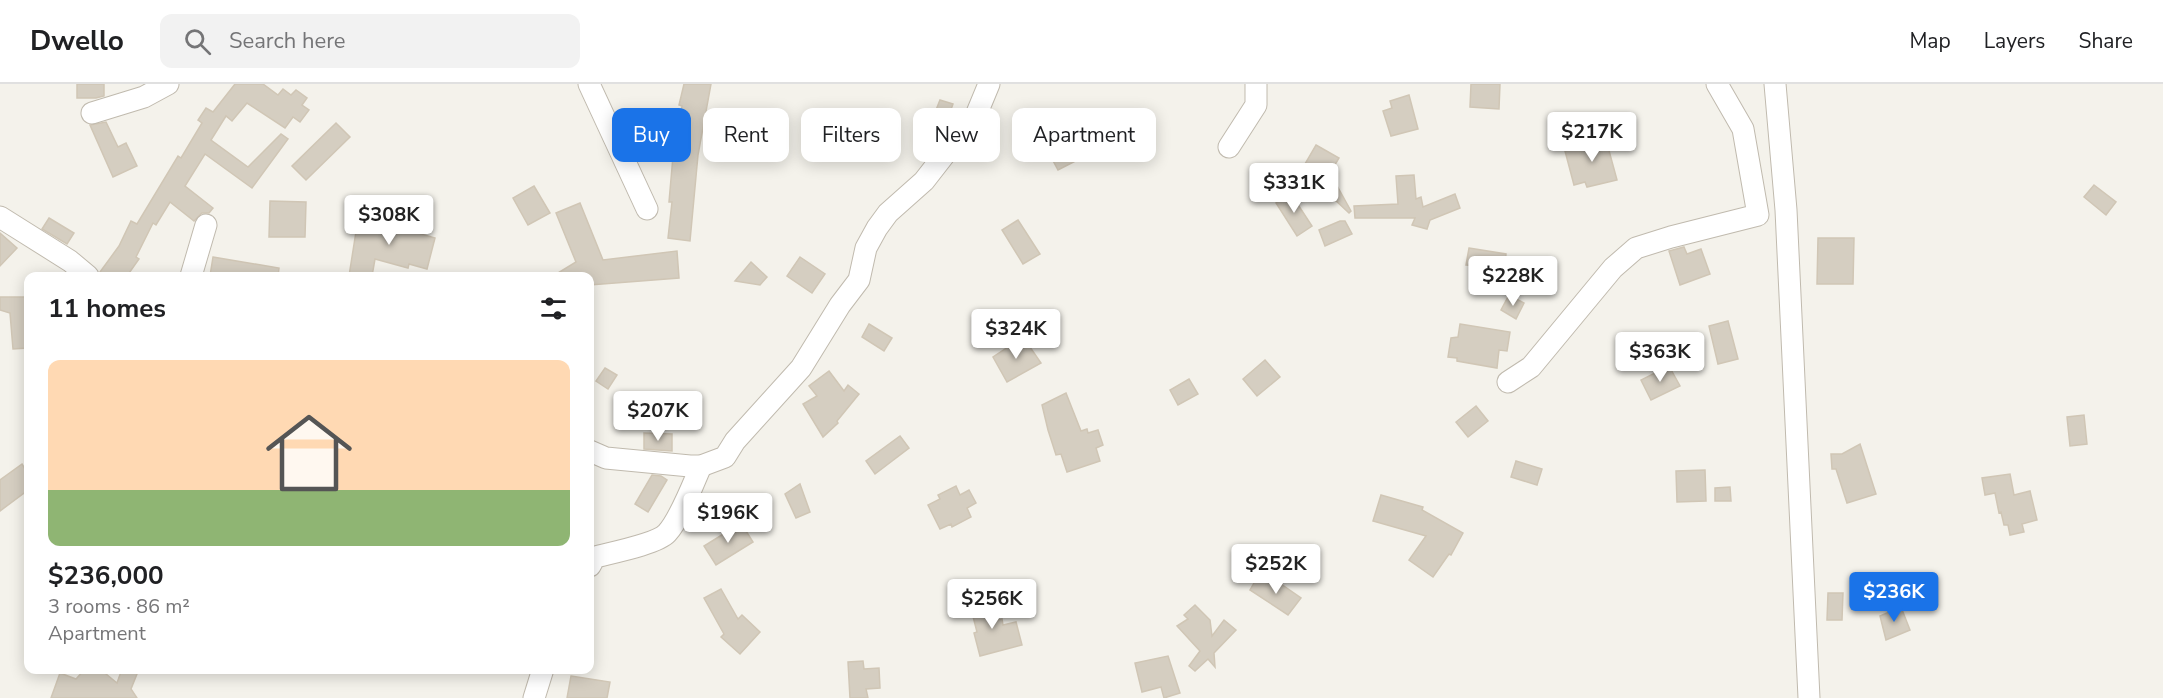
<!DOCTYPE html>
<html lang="en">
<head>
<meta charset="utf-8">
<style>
  :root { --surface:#fff; --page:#f2f2f2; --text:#202124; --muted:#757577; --line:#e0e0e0; --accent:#1a73e8 }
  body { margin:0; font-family:"Nunito Sans",sans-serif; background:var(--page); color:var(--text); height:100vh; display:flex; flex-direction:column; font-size:22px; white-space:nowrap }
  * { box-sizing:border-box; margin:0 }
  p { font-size:20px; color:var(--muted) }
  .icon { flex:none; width:33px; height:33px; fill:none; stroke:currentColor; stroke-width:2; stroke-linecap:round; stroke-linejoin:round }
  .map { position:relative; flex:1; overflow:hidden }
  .drawer { position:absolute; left:24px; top:188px; width:570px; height:402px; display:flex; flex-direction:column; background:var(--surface); border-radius:12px; box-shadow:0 3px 15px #0003 }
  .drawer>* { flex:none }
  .banner { position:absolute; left:612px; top:24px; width:570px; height:54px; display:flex; gap:12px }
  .price { position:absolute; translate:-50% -51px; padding:0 14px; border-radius:6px; background:#fff; color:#222; font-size:20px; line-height:39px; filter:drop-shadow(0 2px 3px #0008) }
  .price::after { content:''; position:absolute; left:50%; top:36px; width:18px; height:14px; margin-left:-9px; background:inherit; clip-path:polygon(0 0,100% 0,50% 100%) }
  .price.active { background:var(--accent); color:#fff }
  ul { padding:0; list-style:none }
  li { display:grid; align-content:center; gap:12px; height:318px; padding:0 24px }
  li span { display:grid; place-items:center; height:186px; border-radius:12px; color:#555 }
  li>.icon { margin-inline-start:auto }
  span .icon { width:108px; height:108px; fill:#fffc; stroke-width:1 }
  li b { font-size:26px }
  h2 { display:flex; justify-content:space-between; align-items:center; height:72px; padding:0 24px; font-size:26px }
  .tag { padding:0 21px; border-radius:12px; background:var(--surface); box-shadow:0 3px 15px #0003; font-size:21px; line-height:54px }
  .tag.active { background:var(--accent); color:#fff }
  header { display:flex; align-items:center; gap:36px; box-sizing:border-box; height:84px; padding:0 30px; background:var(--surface); border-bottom:2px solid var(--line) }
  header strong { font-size:28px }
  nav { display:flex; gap:33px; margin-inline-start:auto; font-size:21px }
  .search { width:420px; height:54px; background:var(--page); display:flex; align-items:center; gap:15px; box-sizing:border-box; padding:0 21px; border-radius:12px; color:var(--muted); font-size:22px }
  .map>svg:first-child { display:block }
  .building { fill:#d5cec1; stroke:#d0c6b5; stroke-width:1.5 }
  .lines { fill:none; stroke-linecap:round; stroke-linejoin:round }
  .minor-casing { stroke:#c0baae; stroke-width:23 }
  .minor { stroke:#fff; stroke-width:21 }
</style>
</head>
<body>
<header>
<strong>Dwello</strong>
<div class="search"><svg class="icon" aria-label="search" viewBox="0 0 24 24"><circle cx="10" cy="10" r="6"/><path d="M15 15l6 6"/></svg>Search here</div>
<nav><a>Map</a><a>Layers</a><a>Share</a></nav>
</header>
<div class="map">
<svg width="2163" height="614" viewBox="0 0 2163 614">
  <rect width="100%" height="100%" fill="#f4f2eb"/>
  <g class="building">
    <path d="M77,0H104V12L96,14H77Z"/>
    <path d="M235,0H263L278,11L283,5L291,11L296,6L307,14L302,21L309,26L300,38L293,33L285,44L247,19L232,37L226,32L211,56L248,83L281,50L288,55L252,104L205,70L185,102L213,124L209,129H202L194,137L170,118L156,141L153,139L136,173L139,175L127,192H100V188L119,162L131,137L137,140L178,72L181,74L202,39L198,36L206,24L213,28Z"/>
    <path d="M684,0H711L698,71L690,157L668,154L672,118H669L673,72L682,22L679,21Z"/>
    <path d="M1471,0H1500L1499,25L1470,23Z"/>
    <path d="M1409,11L1418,45L1391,52L1383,27L1392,24L1390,17Z"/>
    <path d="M940,16L953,20L947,36L934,31Z"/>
    <path d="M1049,31L1067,66L1100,56L1103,63L1058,86L1033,39Z"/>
    <path d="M106,38L118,63L126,59L137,82L113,93L90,41Z"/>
    <path d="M336,39L350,53L306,96L292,82Z"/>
    <path d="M1605,52L1617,96L1587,103L1585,98L1574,101L1565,67L1589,61L1587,56Z"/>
    <path d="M1316,61L1339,74L1330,89L1351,127L1349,129L1302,85Z"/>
    <path d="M1414,91L1416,115L1421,113L1423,123L1455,110L1460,124L1430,136L1427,145L1412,141L1415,134H1355L1354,122L1398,120L1396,92Z"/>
    <path d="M2094,101L2116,118L2106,131L2084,113Z"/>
    <path d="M534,102L550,129L528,141L513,114Z"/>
    <path d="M1289,107L1312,142L1297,152L1276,119L1286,112Z"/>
    <path d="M270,117L306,118L305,153H269Z"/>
    <path d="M580,119L603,176L677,167L679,194L590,201V192H553L576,178L556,129Z"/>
    <path d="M49,134L74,149L67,160L42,145Z"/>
    <path d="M358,135L395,141L397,135L416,140L414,148L435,154L427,185L409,180L408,184L375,175L372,192H349Z"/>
    <path d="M1018,136L1040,170L1023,180L1002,146Z"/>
    <path d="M1340,137H1345L1352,150L1325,162L1319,146Z"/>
    <path d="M0,149L17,164L0,182Z"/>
    <path d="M1818,154H1854L1853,200H1817Z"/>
    <path d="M1684,163L1687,170L1701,165L1710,190L1680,201L1669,167Z"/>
    <path d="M1469,164L1506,170L1505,183L1466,181Z"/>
    <path d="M213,173L279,184L278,192H210Z"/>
    <path d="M800,173L825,190L812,209L787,192Z"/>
    <path d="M751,178L767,193L760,201L735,197Z"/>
    <path d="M1509,211L1524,219L1516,235L1501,226Z"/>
    <path d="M0,213H28V264L13,265L10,229L0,226Z"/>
    <path d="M1728,237L1738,275L1718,280L1709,242Z"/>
    <path d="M869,240L892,254L884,267L862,253Z"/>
    <path d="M1460,240L1510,248L1507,267L1499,266L1497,284L1457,277V274L1448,273L1451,254L1458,253Z"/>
    <path d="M1023,253L1041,279L1007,298L993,273Z"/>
    <path d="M1265,276L1280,293L1257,312L1243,295Z"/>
    <path d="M1669,282L1680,302L1651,316L1641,296Z"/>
    <path d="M605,284L617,291L608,305L596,297Z"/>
    <path d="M829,287L844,307L848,301L859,310L837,337L838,339L823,353L803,320L817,312L809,302Z"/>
    <path d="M1189,295L1198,310L1178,321L1170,306Z"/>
    <path d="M1066,309L1081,347L1087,345L1088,349L1098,346L1103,361L1096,364L1100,377L1067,388L1061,370L1056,371L1048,346L1042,321Z"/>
    <path d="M1476,322L1488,337L1468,353L1456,338Z"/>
    <path d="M2084,331L2087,360L2070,362L2067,333Z"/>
    <path d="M644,349L672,350V367L644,365Z"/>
    <path d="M900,352L909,364L875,390L866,377Z"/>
    <path d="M1860,360L1876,410L1847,419L1836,385H1832L1831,370H1842Z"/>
    <path d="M1516,377L1542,385L1537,401L1511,393Z"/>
    <path d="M22,380L28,390V406L0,427V396Z"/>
    <path d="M1705,386L1706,417L1677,418L1676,387Z"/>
    <path d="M2010,390L2014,411L2030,407L2037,436L2022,440L2024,448L2010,451L2008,441H2004L2001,428L1999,429L1995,409L1985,411L1982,394Z"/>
    <path d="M652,391L661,392L667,396L648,428L635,420Z"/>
    <path d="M800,400L810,428L796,434L785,410Z"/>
    <path d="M956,402L960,411L969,406L976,419L967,424L971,433L952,443L951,440L940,445L928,421L940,415L938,411Z"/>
    <path d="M1730,403L1731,417H1715V404Z"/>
    <path d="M1381,411L1423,423L1422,426L1463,449L1451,471L1449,470L1433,493L1409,476L1426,452L1373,437Z"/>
    <path d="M741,439L753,458L716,481L704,462Z"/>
    <path d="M1258,492L1275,502L1278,498L1301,514L1288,531L1250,506Z"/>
    <path d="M721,505L738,535L742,531L760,548L740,570L721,553L724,550L704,514Z"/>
    <path d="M981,509L989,538L1002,535L1003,541L1016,538L1022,561L980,572L974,549L977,548L968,513Z"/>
    <path d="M1828,509H1843L1842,536H1827Z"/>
    <path d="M1195,521L1210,536L1212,552L1224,536L1236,546L1214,569L1215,583L1208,575L1195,587L1189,582L1200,567L1177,542L1188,535L1184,531Z"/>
    <path d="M1901,523L1910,546L1886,556L1880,532Z"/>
    <path d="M1168,572L1180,609L1164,614L1161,603L1142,608L1135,579Z"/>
    <path d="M863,577L864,585L879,584L880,604L866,605L868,614H850L848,578Z"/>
    <path d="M85,585H100L117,599L122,585H139L131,605L137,614H51L60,589L76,595Z"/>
    <path d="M571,592L610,598L607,614H567Z"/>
  </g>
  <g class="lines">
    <g class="minor-casing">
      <g id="minor">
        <path d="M589,0L647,125"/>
        <path d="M1775,0L1786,126L1809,614"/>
        <path d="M92,29L144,13L168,0"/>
        <path d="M1229,63L1256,21V0"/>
        <path d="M0,133L70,177L88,192"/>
        <path d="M191,192L206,141"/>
        <path d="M1508,298L1531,283L1613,184L1636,164L1671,153L1758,131L1743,45L1717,0"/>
        <path d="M590,367L606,374L690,382H701L725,373L735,357L801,284L840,221L859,196L866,164L877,144L888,129L924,97L952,61L972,41L989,0"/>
        <path d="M590,482L595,473C610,469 657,460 667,449C680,435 693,400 701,382"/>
        <path d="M534,614L543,585"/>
      </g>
    </g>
    <use href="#minor" class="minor"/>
  </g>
</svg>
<b class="price" style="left:1592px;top:79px">$217K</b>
<b class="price" style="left:1294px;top:130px">$331K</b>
<b class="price" style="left:389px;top:162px">$308K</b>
<b class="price" style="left:1513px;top:223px">$228K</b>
<b class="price" style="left:1016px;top:276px">$324K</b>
<b class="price" style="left:1660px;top:299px">$363K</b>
<b class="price" style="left:658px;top:358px">$207K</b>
<b class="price" style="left:728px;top:460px">$196K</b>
<b class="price" style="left:1276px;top:511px">$252K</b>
<b class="price active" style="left:1894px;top:539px">$236K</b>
<b class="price" style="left:992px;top:546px">$256K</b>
<div class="banner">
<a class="tag active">Buy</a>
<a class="tag">Rent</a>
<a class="tag">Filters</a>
<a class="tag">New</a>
<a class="tag">Apartment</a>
</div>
<section class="drawer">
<h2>11 homes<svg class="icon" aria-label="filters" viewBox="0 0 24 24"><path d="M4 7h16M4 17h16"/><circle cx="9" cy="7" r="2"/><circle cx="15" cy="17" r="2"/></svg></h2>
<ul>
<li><span style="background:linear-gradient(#ffd9b3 70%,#8fb573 0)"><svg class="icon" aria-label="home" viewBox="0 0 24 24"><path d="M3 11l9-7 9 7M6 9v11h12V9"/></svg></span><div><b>$236,000</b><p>3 rooms · 86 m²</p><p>Apartment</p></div></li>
</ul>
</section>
</div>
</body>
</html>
